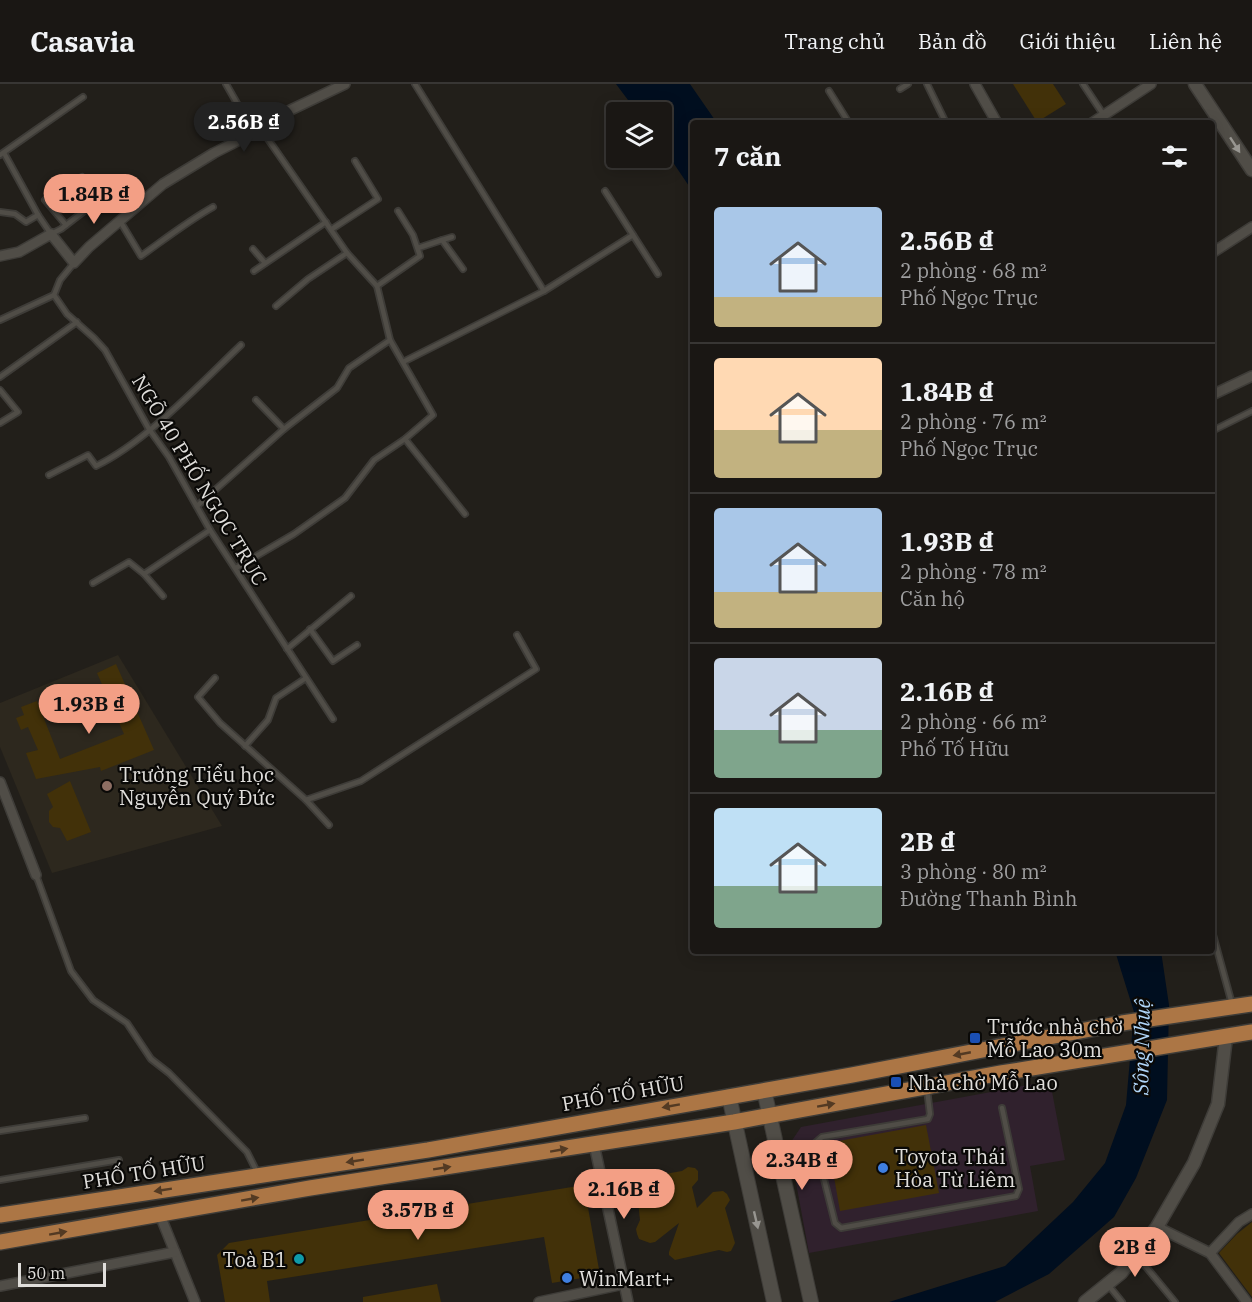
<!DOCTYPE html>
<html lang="vi">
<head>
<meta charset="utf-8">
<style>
  :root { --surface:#1a1714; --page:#272422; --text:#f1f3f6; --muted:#9f9fa0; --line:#383634; --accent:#f39f85 }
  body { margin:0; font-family:"IBM Plex Serif",serif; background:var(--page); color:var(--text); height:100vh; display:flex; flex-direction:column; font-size:22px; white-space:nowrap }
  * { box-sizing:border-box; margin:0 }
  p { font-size:20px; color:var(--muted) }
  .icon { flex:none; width:33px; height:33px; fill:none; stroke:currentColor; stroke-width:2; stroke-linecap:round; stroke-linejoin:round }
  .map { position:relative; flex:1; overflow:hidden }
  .drawer { position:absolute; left:690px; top:36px; width:525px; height:834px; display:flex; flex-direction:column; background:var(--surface); border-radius:6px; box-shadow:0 3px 15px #0003,0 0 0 2px var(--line) }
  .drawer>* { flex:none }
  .fabs { position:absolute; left:606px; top:18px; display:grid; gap:12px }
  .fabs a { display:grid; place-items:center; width:66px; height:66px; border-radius:6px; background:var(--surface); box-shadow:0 3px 15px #0003,0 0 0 2px var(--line); font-size:30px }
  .scale { position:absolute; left:18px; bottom:15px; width:88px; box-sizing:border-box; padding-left:6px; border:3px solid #e0dedb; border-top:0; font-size:16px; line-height:21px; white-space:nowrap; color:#e0dedb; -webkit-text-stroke:4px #0a0907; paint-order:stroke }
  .price { position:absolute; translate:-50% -51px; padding:0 14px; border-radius:21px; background:var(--accent); color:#111; font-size:20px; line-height:39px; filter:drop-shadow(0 2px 3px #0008) }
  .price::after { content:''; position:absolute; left:50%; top:36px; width:18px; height:14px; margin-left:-9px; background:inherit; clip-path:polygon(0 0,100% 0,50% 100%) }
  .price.current { background:#222; color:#fff }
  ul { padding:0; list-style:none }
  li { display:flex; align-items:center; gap:18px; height:150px; padding:0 24px }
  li+li { border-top:2px solid var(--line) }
  li span { display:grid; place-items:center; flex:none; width:168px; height:120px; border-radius:6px; color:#555 }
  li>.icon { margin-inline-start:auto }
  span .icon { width:72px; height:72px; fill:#fffc; stroke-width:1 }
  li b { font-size:26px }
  h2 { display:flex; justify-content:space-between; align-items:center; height:72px; padding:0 24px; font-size:26px }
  header { display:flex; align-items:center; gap:36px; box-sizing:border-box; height:84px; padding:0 30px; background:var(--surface); border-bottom:2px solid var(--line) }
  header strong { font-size:28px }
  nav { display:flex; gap:33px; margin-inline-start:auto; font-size:21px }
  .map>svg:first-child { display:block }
  .commercial { fill:#30212d }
  .built { fill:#2d281e }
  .water { fill:#000e1f }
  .building { fill:#423109 }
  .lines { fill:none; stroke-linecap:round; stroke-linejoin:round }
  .service-casing { stroke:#3e3c38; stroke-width:8 }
  .minor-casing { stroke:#3e3c38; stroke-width:12 }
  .tertiary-casing { stroke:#3e3c38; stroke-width:15 }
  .secondary-casing { stroke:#3e3c38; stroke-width:16 }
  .primary-casing { stroke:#3e3c38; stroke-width:18 }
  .service { stroke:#504d47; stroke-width:4.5 }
  .minor { stroke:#504d47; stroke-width:9 }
  .tertiary { stroke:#504d47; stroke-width:12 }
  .secondary { stroke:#504d47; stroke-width:14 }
  .primary { stroke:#ac7645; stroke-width:15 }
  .oneway { fill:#989691 }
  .oneway2 { fill:#533a23 }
  .education-dot { fill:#8d6e63; stroke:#0a0907; stroke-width:2 }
  .transit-dot { fill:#1a4fb4; stroke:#0a0907; stroke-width:2 }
  .shop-dot { fill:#3f7fe0; stroke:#0a0907; stroke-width:2 }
  .culture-dot { fill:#0f9aa8; stroke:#0a0907; stroke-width:2 }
  .labels { text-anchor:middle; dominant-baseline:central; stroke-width:4.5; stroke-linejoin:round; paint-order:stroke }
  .street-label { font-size:20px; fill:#e0dedb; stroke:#0a0907 }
  .poi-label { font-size:20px; fill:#e0dedb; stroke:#0a0907; text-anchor:start }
  .water-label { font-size:21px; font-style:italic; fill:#b0d5f8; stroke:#0a0907 }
</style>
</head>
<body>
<header>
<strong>Casavia</strong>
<nav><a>Trang chủ</a><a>Bản đồ</a><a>Giới thiệu</a><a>Liên hệ</a></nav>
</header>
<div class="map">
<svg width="1252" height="1218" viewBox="0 0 1252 1218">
  <rect width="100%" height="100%" fill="#221f1a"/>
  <path class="commercial" d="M1050,997L1065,1076L1030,1082L1038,1127L809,1169L789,1061L801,1043Z"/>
  <path class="built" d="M118,571L222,742L52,789L0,663V619Z"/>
  <g class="water">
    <path d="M616,0H690L717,39H693V108L662,62V28H637Z"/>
    <path d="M1115,867H1161L1169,921L1167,1016L1136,1094L1114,1133L1049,1190L995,1218H889L1005,1182L1073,1118L1105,1079L1126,1021L1134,928Z"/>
  </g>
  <g class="building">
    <path d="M1013,0H1053L1066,20L1037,38Z"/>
    <path d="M116,580L154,666L101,687L100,683L36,695L26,669L38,666L28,643L21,646L16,634L24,631L21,623L37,617L60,675L124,650L97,589Z"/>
    <path d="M70,697L91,748L67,757L60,744L53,743L49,738V727L53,723L47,710Z"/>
    <path d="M926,1041L939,1109L840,1127L828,1059Z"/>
    <path d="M688,1083L695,1084L698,1087V1096L692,1103L697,1124L713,1108L723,1107L727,1110L730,1116L725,1124L735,1159L731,1167L727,1168L719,1166L675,1176L669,1171V1168L679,1139L655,1158L650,1159L639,1155L637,1150L636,1145L640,1136L637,1109L632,1104L633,1094L640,1090L648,1093L682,1087Z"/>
    <path d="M584,1101L600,1191L552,1199L544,1153L267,1197L270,1218H225L217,1171L229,1159Z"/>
    <path d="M1252,1138V1213L1219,1169L1237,1150Z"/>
    <path d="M437,1200L441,1218H363V1213Z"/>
  </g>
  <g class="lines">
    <g class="service-casing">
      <g id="service">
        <path d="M226,0L254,49"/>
        <path d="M415,0L544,207"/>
        <path d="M927,0L946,39"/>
        <path d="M1083,0L1103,30"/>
        <path d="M900,5L908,0"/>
        <path d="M829,7L849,39"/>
        <path d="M4,69L38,131L51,150L61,145L114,104L134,126"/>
        <path d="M0,71L83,13"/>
        <path d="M605,107L633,151"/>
        <path d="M0,128L15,130L26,138L38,131"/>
        <path d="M120,137L141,172C165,155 188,137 213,123"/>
        <path d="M66,141L45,116L82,93"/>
        <path d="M332,145L378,115L355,77"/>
        <path d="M442,156L452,153"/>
        <path d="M418,164L442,156L463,185"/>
        <path d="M253,165L265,179"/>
        <path d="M74,179L60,196L54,211L67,230L94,254L105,266L149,345L169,373L210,446L333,635"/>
        <path d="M254,187L326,138"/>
        <path d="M377,202L420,172L413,151L398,127"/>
        <path d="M276,222L308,195L347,169"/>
        <path d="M0,236L54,211"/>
        <path d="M403,278L544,207L633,151L658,190"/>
        <path d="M0,293L77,238"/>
        <path d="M0,306L18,328L0,339"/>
        <path d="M256,316L284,345"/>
        <path d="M1212,347L1252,327"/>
        <path d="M405,355L465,430"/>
        <path d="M49,391L88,371L96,382C146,358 200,300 241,261"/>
        <path d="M197,422L284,345L337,304L349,284L390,256"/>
        <path d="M236,484L294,450L345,414L374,376L405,355L433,331L390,256L377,202L347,169L261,45"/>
        <path d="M144,490L163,512"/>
        <path d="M93,499L129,478L144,490L210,446"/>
        <path d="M310,545L333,577L357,561"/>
        <path d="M287,565L351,512"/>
        <path d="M215,594L198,613L220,639L306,716L361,697L536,585L517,551"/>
        <path d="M245,662L268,636L276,614L306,594"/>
        <path d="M306,716L329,741"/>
        <path d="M36,791L71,887L93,916L127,939L151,975L169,989L247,1068L258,1090"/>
        <path d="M1212,847L1232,920"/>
        <path d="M927,1005L930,1030L928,1035L822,1053L815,1059L835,1139L841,1144L1016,1112L1019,1105L1002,1024"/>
        <path d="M0,1047L85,1034"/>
        <path d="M0,1096L119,1076"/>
        <path d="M1137,1172L1175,1218"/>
        <path d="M1109,1202L1122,1218"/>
      </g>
    </g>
    <g class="minor-casing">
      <g id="minor">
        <path d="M975,0L997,39"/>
        <path d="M1092,39L1151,0"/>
        <path d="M1212,169L1252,143"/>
        <path d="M0,172L19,168L51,150L74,179L89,163L163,100L214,69L261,45L280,31L345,0"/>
        <path d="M1212,311L1252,292"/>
        <path d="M0,698L36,791"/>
        <path d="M594,1060L628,1218"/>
        <path d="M160,1131L195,1218"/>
        <path d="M1157,1143L1210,1169L1247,1218"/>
        <path d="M1210,1169L1239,1138L1252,1130"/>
        <path d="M0,1202L175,1168"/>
        <path d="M539,1218L624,1200"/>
      </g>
    </g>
    <g class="tertiary-casing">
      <g id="tertiary">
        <path d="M1195,0L1252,86"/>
        <path d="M1085,1218L1121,1189L1157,1143L1194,1079L1218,1020L1226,953"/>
      </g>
    </g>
    <g class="secondary-casing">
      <g id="secondary">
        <path d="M764,1006L811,1218"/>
        <path d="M729,1012L774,1218"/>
      </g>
    </g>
    <g class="primary-casing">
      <g id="primary">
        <path d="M0,1131L428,1066L852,991L1122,939L1252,920"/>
        <path d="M0,1158L310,1104L734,1038L1001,989L1252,948"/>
      </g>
    </g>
    <use href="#service" class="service"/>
    <use href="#minor" class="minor"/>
    <use href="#tertiary" class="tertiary"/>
    <use href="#secondary" class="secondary"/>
    <use href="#primary" class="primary"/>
  </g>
  <defs><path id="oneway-solid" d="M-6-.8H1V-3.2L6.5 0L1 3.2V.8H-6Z" transform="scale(1.5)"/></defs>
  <g class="oneway">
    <use href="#oneway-solid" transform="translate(1235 61) rotate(57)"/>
    <use href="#oneway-solid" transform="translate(756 1136) rotate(77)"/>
  </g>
  <g class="oneway2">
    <use href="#oneway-solid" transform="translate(962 970) rotate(169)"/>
    <use href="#oneway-solid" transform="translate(826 1021) rotate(-10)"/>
    <use href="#oneway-solid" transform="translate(671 1022) rotate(170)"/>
    <use href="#oneway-solid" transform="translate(559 1066) rotate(-10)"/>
    <use href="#oneway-solid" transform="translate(355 1077) rotate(171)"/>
    <use href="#oneway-solid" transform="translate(442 1084) rotate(-9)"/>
    <use href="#oneway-solid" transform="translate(163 1106) rotate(171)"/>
    <use href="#oneway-solid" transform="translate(250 1115) rotate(-10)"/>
    <use href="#oneway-solid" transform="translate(58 1149) rotate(-10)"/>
  </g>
  <circle class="education-dot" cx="107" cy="702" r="6"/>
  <g class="transit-dot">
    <rect x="969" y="948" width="12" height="12" rx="3"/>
    <rect x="890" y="992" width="12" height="12" rx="3"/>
  </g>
  <g class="shop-dot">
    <circle cx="883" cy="1084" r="6"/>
    <circle cx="567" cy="1194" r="6"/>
  </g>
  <circle class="culture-dot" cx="299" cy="1175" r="6"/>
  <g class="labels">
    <g class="street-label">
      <text transform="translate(200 396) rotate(59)">NGÕ 40 PHỐ NGỌC TRỤC</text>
      <text transform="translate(623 1009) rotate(-10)">PHỐ TỐ HỮU</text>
      <text transform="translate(144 1088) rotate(-9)">PHỐ TỐ HỮU</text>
    </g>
    <g class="poi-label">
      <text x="119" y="690">Trường Tiểu học<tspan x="119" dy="23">Nguyễn Quý Đức</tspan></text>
      <text x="987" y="942">Trước nhà chờ<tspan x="987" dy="23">Mỗ Lao 30m</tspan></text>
      <text x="908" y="998">Nhà chờ Mỗ Lao</text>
      <text x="895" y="1072">Toyota Thái<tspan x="895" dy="23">Hòa Từ Liêm</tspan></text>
      <text x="287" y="1175" text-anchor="end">Toà B1</text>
      <text x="579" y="1194">WinMart+</text>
    </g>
    <g class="water-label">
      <text transform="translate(1141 963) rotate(-89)">Sông Nhuệ</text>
    </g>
  </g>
</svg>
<div class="fabs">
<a><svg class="icon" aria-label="layers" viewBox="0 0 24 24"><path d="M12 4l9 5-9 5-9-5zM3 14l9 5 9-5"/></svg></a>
</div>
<div class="scale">50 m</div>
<b class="price current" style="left:244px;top:69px">2.56B ₫</b>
<b class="price" style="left:94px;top:141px">1.84B ₫</b>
<b class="price" style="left:89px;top:651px">1.93B ₫</b>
<b class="price" style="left:802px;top:1107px">2.34B ₫</b>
<b class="price" style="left:624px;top:1136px">2.16B ₫</b>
<b class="price" style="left:418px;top:1157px">3.57B ₫</b>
<b class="price" style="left:1135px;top:1194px">2B ₫</b>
<section class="drawer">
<h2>7 căn<svg class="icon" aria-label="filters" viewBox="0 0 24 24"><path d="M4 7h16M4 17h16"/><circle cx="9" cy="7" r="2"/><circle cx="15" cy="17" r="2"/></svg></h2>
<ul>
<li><span style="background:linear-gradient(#a9c7e8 75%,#c2b280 0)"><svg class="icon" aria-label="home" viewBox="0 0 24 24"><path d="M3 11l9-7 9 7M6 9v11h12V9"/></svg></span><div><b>2.56B ₫</b><p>2 phòng · 68 m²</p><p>Phố Ngọc Trục</p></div></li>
<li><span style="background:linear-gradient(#ffd9b3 60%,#c2b280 0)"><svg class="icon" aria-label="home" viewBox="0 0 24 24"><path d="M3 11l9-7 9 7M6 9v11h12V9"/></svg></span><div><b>1.84B ₫</b><p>2 phòng · 76 m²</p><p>Phố Ngọc Trục</p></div></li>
<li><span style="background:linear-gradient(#a9c7e8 70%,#c2b280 0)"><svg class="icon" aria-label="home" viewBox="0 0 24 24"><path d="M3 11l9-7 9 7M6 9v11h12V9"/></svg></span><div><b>1.93B ₫</b><p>2 phòng · 78 m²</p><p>Căn hộ</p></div></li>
<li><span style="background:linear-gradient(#c9d6e8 60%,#7fa58c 0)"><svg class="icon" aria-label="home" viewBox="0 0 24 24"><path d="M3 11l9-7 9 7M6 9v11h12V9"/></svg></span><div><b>2.16B ₫</b><p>2 phòng · 66 m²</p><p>Phố Tố Hữu</p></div></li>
<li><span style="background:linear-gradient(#bfe0f5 65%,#7fa58c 0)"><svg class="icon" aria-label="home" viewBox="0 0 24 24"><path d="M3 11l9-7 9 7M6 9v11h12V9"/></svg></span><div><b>2B ₫</b><p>3 phòng · 80 m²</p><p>Đường Thanh Bình</p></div></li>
</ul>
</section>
</div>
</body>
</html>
